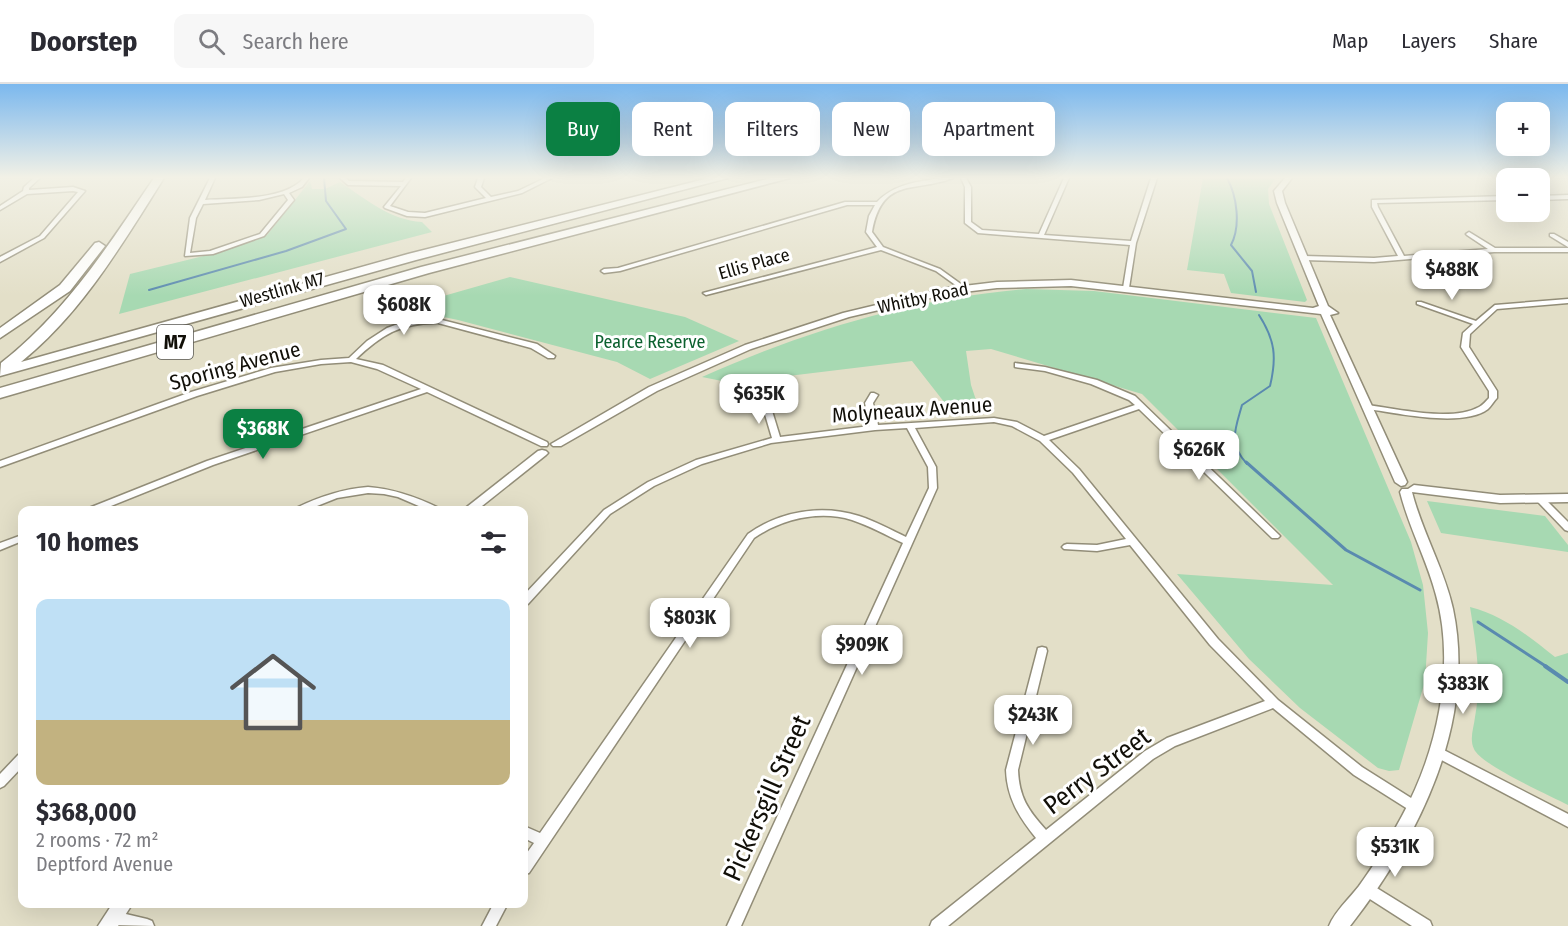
<!DOCTYPE html>
<html lang="en">
<head>
<meta charset="utf-8">
<style>
  :root { --surface:#fff; --page:#f7f7f7; --text:#2b2b33; --muted:#7c7c81; --line:#e1e1e2; --accent:#0b8043 }
  body { margin:0; font-family:"Fira Sans Condensed",sans-serif; background:var(--page); color:var(--text); height:100vh; display:flex; flex-direction:column; font-size:22px; white-space:nowrap }
  * { box-sizing:border-box; margin:0 }
  p { font-size:20px; color:var(--muted) }
  .icon { flex:none; width:33px; height:33px; fill:none; stroke:currentColor; stroke-width:2; stroke-linecap:round; stroke-linejoin:round }
  .map { position:relative; flex:1; overflow:hidden }
  .panel { position:absolute; left:18px; top:422px; width:510px; height:402px; display:flex; flex-direction:column; background:var(--surface); border-radius:12px; box-shadow:0 6px 24px #0002 }
  .panel>* { flex:none }
  .top-card { position:absolute; left:546px; top:18px; width:570px; height:54px; display:flex; gap:12px }
  .fabs { position:absolute; left:1496px; top:18px; display:grid; gap:12px }
  .fabs a { display:grid; place-items:center; width:54px; height:54px; border-radius:12px; background:var(--surface); box-shadow:0 6px 24px #0002; font-size:30px }
  .price { position:absolute; translate:-50% -51px; padding:0 14px; border-radius:12px; background:#fff; color:#222; font-size:20px; line-height:39px; filter:drop-shadow(0 2px 3px #0008) }
  .price::after { content:''; position:absolute; left:50%; top:36px; width:18px; height:14px; margin-left:-9px; background:inherit; clip-path:polygon(0 0,100% 0,50% 100%) }
  .price.current { background:var(--accent); color:#fff }
  ul { padding:0; list-style:none }
  li { display:grid; align-content:center; gap:12px; height:318px; padding:0 18px }
  li span { display:grid; place-items:center; height:186px; border-radius:12px; color:#555 }
  li>.icon { margin-inline-start:auto }
  span .icon { width:108px; height:108px; fill:#fffc; stroke-width:1 }
  li b { font-size:26px }
  h2 { display:flex; justify-content:space-between; align-items:center; height:72px; padding:0 18px; font-size:26px }
  .chip { padding:0 21px; border-radius:12px; background:var(--surface); box-shadow:0 6px 24px #0002; font-size:21px; line-height:54px }
  .chip.current { background:var(--accent); color:#fff }
  header { display:flex; align-items:center; gap:36px; box-sizing:border-box; height:84px; padding:0 30px; background:var(--surface); border-bottom:2px solid var(--line) }
  header strong { font-size:28px }
  nav { display:flex; gap:33px; margin-inline-start:auto; font-size:21px }
  .search { width:420px; height:54px; background:var(--page); display:flex; align-items:center; gap:15px; box-sizing:border-box; padding:0 21px; border-radius:12px; color:var(--muted); font-size:22px }
  .map>svg:first-child { display:block }
  .green { fill:#a7d9b2 }
  .lines { fill:none; stroke-linecap:round; stroke-linejoin:round }
  .stream-far2 { stroke:#5a8aaf; stroke-width:2 }
  .stream-far1 { stroke:#5a8aaf; stroke-width:3 }
  .stream { stroke:#5a8aaf; stroke-width:4 }
  .minor-casing { stroke:#928d78; stroke-width:3 }
  .tertiary-casing { stroke:#928d78; stroke-width:3 }
  .motorway-casing { stroke:#928d78; stroke-width:3 }
  .minor { fill:#fff; fill-rule:evenodd }
  .tertiary { fill:#fff; fill-rule:evenodd }
  .motorway { fill:#fff; fill-rule:evenodd }
  .labels { text-anchor:middle; dominant-baseline:central; stroke-width:6; stroke-linejoin:round; paint-order:stroke }
  .far-street-label { font-size:18px; fill:#110f08; stroke:#fff }
  .far-park-label { font-size:18px; fill:#0c612f; stroke:#fff }
  .shield { fill:#fff; stroke:#585752; stroke-width:1.5 }
  .shield-label { font-size:20px; font-weight:bold; fill:#110f08 }
  .street-label { font-size:21px; fill:#110f08; stroke:#fff }
  .near-street-label { font-size:26px; fill:#110f08; stroke:#fff }
</style>
</head>
<body>
<header>
<strong>Doorstep</strong>
<div class="search"><svg class="icon" aria-label="search" viewBox="0 0 24 24"><circle cx="10" cy="10" r="6"/><path d="M15 15l6 6"/></svg>Search here</div>
<nav><a>Map</a><a>Layers</a><a>Share</a></nav>
</header>
<div class="map">
<svg width="1568" height="842" viewBox="0 0 1568 842">
  <rect width="100%" height="100%" fill="#e3dfc8"/>
  <g class="green">
    <path d="M1203,94L1275,95L1268,105L1269,120L1307,216L1305,218L1231,209L1224,190L1187,186Z"/>
    <path d="M310,97L312,105H325L340,98C367,116 390,136 422,138L432,148L119,230L130,190L224,167L267,151Z"/>
    <path d="M510,193L685,233L739,257L650,295L617,278L458,236L434,231L414,233L408,226L398,225Z"/>
    <path d="M1026,205L1094,207L1316,234L1411,458L1423,501L1428,549L1425,597L1399,686L1389,687L1378,684L1300,624L1249,575L1177,490L1333,501L1142,310L991,265L966,267L971,301L980,328L955,332L912,277L780,293L773,309H767L759,295L722,297L702,293C805,247 914,214 1026,205Z"/>
    <path d="M1427,417L1545,432L1568,461V468L1441,449Z"/>
    <path d="M1470,523C1504,532 1527,551 1555,573L1568,569V721C1549,711 1481,681 1474,665C1469,655 1474,643 1475,633C1482,595 1476,561 1470,523Z"/>
  </g>
  <g class="lines">
    <g class="stream-far2">
      <path d="M1227,94C1237,112 1241,142 1231,161L1252,187L1256,208"/>
      <path d="M149,206L286,167L346,145L326,117L324,94"/>
      <path d="M1247,380C1228,359 1235,346 1242,321L1270,302C1277,273 1275,256 1259,231"/>
    </g>
    <g class="stream-far1">
      <path d="M1246,378L1346,466L1420,506"/>
      <path d="M1478,538L1547,583"/>
    </g>
    <path class="stream" d="M1545,582L1568,598"/>
    <g class="minor-casing">
      <g id="minor">
        <path d="M34,94H40L29,104V106L73,103L85,107L44,154L0,178V173L40,152L78,108L73,107L27,110L0,126V122L23,107L24,103Z"/>
        <path d="M210,94H215L205,116C233,114 284,117 304,94H309L302,103L289,109L294,116L264,152L213,170L185,172L190,134ZM284,110L288,116L260,150L210,167L190,169L196,134L203,120L259,116Z"/>
        <path d="M340,94H346L349,97L403,98L406,94H411L390,122L408,128L425,129L486,114L475,103L478,94H484L481,103L491,113L518,107L545,94H552L522,109L425,133L407,132L385,124L384,123L401,102L348,101Z"/>
        <path d="M940,94H953C914,109 882,92 872,148L883,163L940,185L965,203V205H961L936,187L881,166L706,211L703,209L877,163L866,148L869,132L875,121H847L620,187L604,189L601,187L604,185L618,184L845,118H877C894,100 917,98 940,94Z"/>
        <path d="M961,94H966L971,103V138L982,146L1039,150L1064,94H1069L1044,151L1131,157L1151,94H1157L1136,159L1129,204L1126,206L1123,204L1130,161L978,149L965,139V103Z"/>
        <path d="M1568,111V115L1539,116V112Z"/>
        <path d="M1506,112V116L1377,119L1378,123L1404,172L1488,165L1467,151L1466,150L1469,148L1495,164H1568V168H1494L1374,178L1304,176L1301,174L1304,172L1374,174L1398,172L1372,123V116Z"/>
        <path d="M1550,150H1554L1568,158V163L1550,152Z"/>
        <path d="M1568,215V219L1497,225L1470,250L1469,263L1497,307V314C1494,317 1491,322 1488,325C1463,344 1397,329 1368,325L1364,323L1368,321C1398,325 1452,338 1479,323C1483,321 1486,317 1489,314V307L1461,263L1463,249L1473,240L1417,220V218H1421L1476,237L1495,221Z"/>
        <path d="M424,234L438,235L537,260L555,272L554,274H548L531,264L438,239C402,238 381,251 356,275L383,281L547,358L548,360L547,362H541L427,308L213,381L101,426H87L89,424L207,377L421,305L377,285L351,278L321,280L275,288L197,312L0,383V377L191,308L271,284L321,276L349,274L367,257L387,244L409,236Z"/>
        <path d="M1015,279L1045,283L1097,296L1135,312L1278,450L1280,452L1278,454H1272L1139,325L1049,356L1079,385L1218,555L1278,616L1362,683L1419,719L1421,723L1419,727L1415,729L1411,727L1354,691L1273,624L1175,662L1153,675L948,842H930L932,837L1036,754C1019,733 1007,714 1006,686L1038,564L1042,563L1046,564L1047,567L1018,686C1019,713 1028,726 1046,746L1145,667L1167,654L1265,617L1210,561L1130,461L1097,467L1064,465L1062,463L1064,461L1067,460L1097,461L1126,455L1073,389L1040,357L1012,342L994,338L915,344L936,383L937,404L741,842H727L903,459C886,451 870,442 852,436C819,426 782,435 754,454L529,789L524,790V773L534,759L524,754V742L540,749L748,450C780,427 822,420 859,432C875,437 891,446 906,453L929,404L928,383L907,344L875,346L771,359L702,380L654,402L610,430L528,520L524,521V511L604,426L648,398L696,376L772,354L761,317L765,315L769,317L780,353L870,342L865,319L871,309H874L878,311L873,319L878,341L994,334L1017,338L1044,352L1135,321L1129,316L1091,300L1045,287L1015,283Z"/>
        <path d="M368,403C394,405 416,413 439,424L441,426H428L398,413L384,410L368,409L337,414L307,426H294L296,424C319,413 342,405 368,403Z"/>
        <path d="M1541,413L1544,414L1568,438V447L1565,446L1538,418L1537,416Z"/>
        <path d="M22,451V457L0,466V459Z"/>
        <path d="M1436,662L1568,730V743L1432,671L1430,667L1432,663Z"/>
        <path d="M22,670V683L4,702L0,704V690L18,671Z"/>
        <path d="M1367,798L1430,837L1432,842H1412L1362,810L1360,805L1362,800Z"/>
        <path d="M494,819H508L496,842H482Z"/>
        <path d="M113,827L147,835L152,837L154,842L113,841L108,839L106,834L108,829Z"/>
      </g>
    </g>
    <g class="tertiary-casing">
      <g id="tertiary">
        <path d="M1285,94H1292L1282,107L1285,119L1328,222L1338,229L1330,231L1407,398L1405,401L1401,402L1395,398L1321,230L1071,202L997,204L947,210L849,233L751,265L657,307L561,362H553L551,360L649,303L745,261L843,229L947,204L997,198L1071,196L1313,224L1319,222L1277,119L1274,107Z"/>
        <path d="M542,366L546,367L548,369L546,371L477,426H463L538,367Z"/>
        <path d="M1414,401L1500,411L1568,410V418L1500,419L1412,408C1422,448 1444,484 1453,525C1477,639 1418,755 1350,842H1329C1335,827 1349,815 1359,802C1375,780 1389,756 1402,732C1437,668 1456,583 1436,511C1427,476 1409,444 1400,408L1402,405H1408Z"/>
        <path d="M113,819H133L118,842H98Z"/>
      </g>
    </g>
    <g class="motorway-casing">
      <g id="motorway">
        <path d="M154,94H164C122,160 82,229 21,278L408,170L709,94H728L416,176L0,292L1,279C66,228 108,162 154,94Z"/>
        <path d="M771,94H790L429,189L0,314V304L421,183Z"/>
        <path d="M99,158L105,162L70,207L0,254V244L60,201L95,159Z"/>
      </g>
    </g>
    <use href="#minor" class="minor"/>
    <use href="#tertiary" class="tertiary"/>
    <use href="#motorway" class="motorway"/>
  </g>
  <linearGradient id="sky" x2="0" y2="1"><stop stop-color="#7bb8ee"/><stop offset="0.44" stop-color="#f2f1e6"/><stop offset="1" stop-color="#f2f1e6" stop-opacity="0"/></linearGradient>
  <rect width="1568" height="212" fill="url(#sky)"/>
  <g class="labels">
    <g class="far-street-label">
      <text transform="translate(754 180) rotate(-16)">Ellis Place</text>
      <text transform="translate(282 206) rotate(-16)">Westlink M7</text>
      <text transform="translate(923 214) rotate(-12)">Whitby Road</text>
    </g>
    <g class="far-park-label">
      <text x="650" y="258">Pearce Reserve</text>
    </g>
    <rect class="shield" x="157" y="241" width="36" height="34" rx="4.5"/>
    <g class="shield-label">
      <text x="175" y="258">M7</text>
    </g>
    <g class="street-label">
      <text transform="translate(235 282) rotate(-15)">Sporing Avenue</text>
      <text transform="translate(912 326) rotate(-4)">Molyneaux Avenue</text>
    </g>
    <g class="near-street-label">
      <text transform="translate(1097 687) rotate(-37)">Perry Street</text>
      <text transform="translate(767 714) rotate(-66)">Pickersgill Street</text>
    </g>
  </g>
</svg>
<div class="fabs">
<a>+</a>
<a>−</a>
</div>
<b class="price" style="left:1452px;top:217px">$488K</b>
<b class="price" style="left:404px;top:252px">$608K</b>
<b class="price" style="left:759px;top:341px">$635K</b>
<b class="price current" style="left:263px;top:376px">$368K</b>
<b class="price" style="left:1199px;top:397px">$626K</b>
<b class="price" style="left:690px;top:565px">$803K</b>
<b class="price" style="left:862px;top:592px">$909K</b>
<b class="price" style="left:1463px;top:631px">$383K</b>
<b class="price" style="left:1033px;top:662px">$243K</b>
<b class="price" style="left:1395px;top:794px">$531K</b>
<div class="top-card">
<a class="chip current">Buy</a>
<a class="chip">Rent</a>
<a class="chip">Filters</a>
<a class="chip">New</a>
<a class="chip">Apartment</a>
</div>
<section class="panel">
<h2>10 homes<svg class="icon" aria-label="filters" viewBox="0 0 24 24"><path d="M4 7h16M4 17h16"/><circle cx="9" cy="7" r="2"/><circle cx="15" cy="17" r="2"/></svg></h2>
<ul>
<li><span style="background:linear-gradient(#bfe0f5 65%,#c2b280 0)"><svg class="icon" aria-label="home" viewBox="0 0 24 24"><path d="M3 11l9-7 9 7M6 9v11h12V9"/></svg></span><div><b>$368,000</b><p>2 rooms · 72 m²</p><p>Deptford Avenue</p></div></li>
</ul>
</section>
</div>
</body>
</html>
